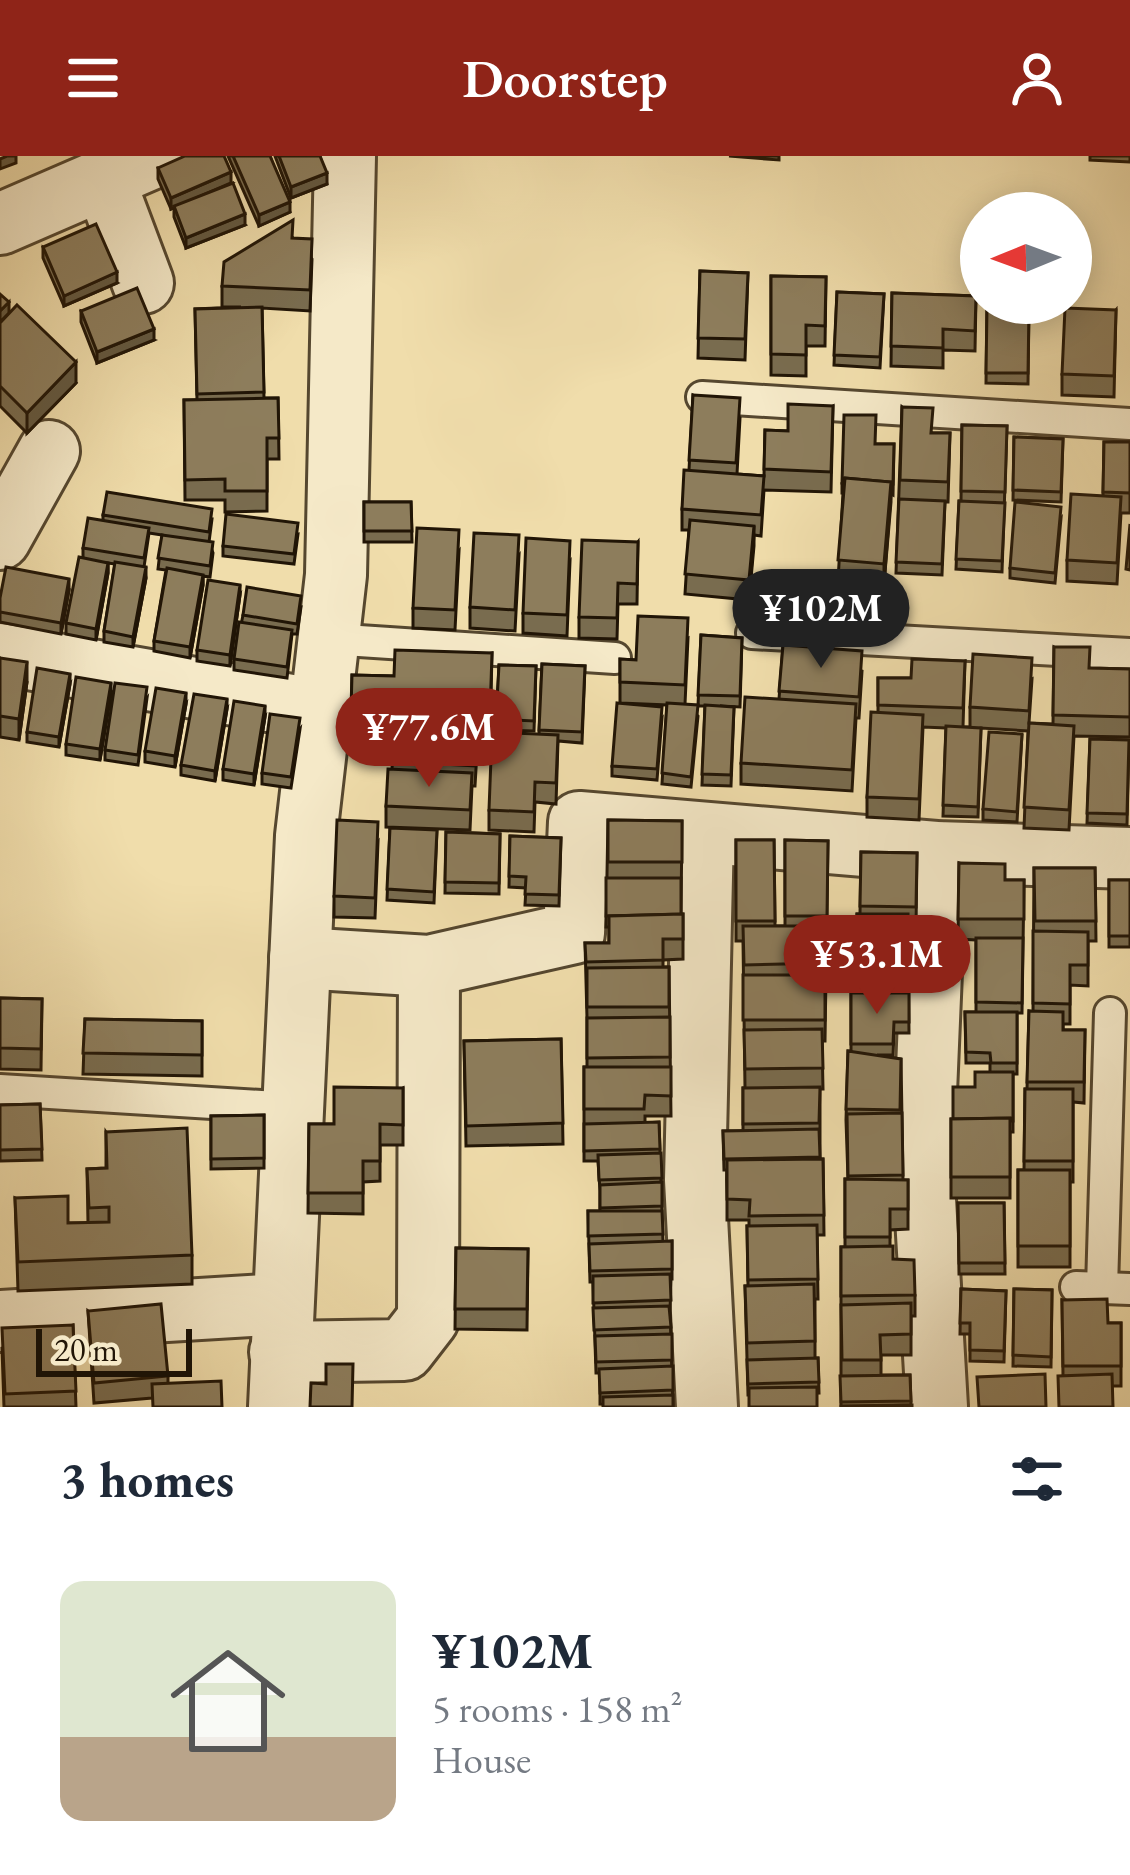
<!DOCTYPE html>
<html lang="en">
<head>
<meta charset="utf-8">
<style>
  :root { --surface:#fff; --page:#f6f6f7; --text:#1f2937; --muted:#747a83; --line:#e0e1e3; --accent:#8f2418 }
  body { margin:0; font-family:"EB Garamond",serif; background:var(--page); color:var(--text); height:100vh; display:flex; flex-direction:column; font-size:45px; white-space:nowrap }
  * { box-sizing:border-box; margin:0 }
  p { font-size:39px; color:var(--muted) }
  .icon { flex:none; width:66px; height:66px; fill:none; stroke:currentColor; stroke-width:2; stroke-linecap:round; stroke-linejoin:round }
  .map { position:relative; height:1251px; overflow:hidden }
  .drawer { display:flex; flex-direction:column; background:var(--surface); flex:1 }
  .drawer>* { flex:none }
  .needle { width:78px; rotate:269deg }
  .fabs { position:absolute; left:960px; top:36px; display:grid; gap:24px }
  .fabs a { display:grid; place-items:center; width:132px; height:132px; border-radius:50%; background:var(--surface); box-shadow:0 6px 30px #0003; font-size:60px }
  .scale { position:absolute; left:36px; bottom:30px; width:156px; box-sizing:border-box; padding-left:12px; border:6px solid #211506; border-top:0; font-size:33px; line-height:42px; white-space:nowrap; color:#211506; -webkit-text-stroke:9px #f5e9c8; paint-order:stroke }
  .price { position:absolute; translate:-50% -102px; padding:0 27px; border-radius:42px; background:var(--accent); color:#fff; font-size:39px; line-height:78px; filter:drop-shadow(0 3px 6px #0008) }
  .price::after { content:''; position:absolute; left:50%; top:72px; width:36px; height:27px; margin-left:-18px; background:inherit; clip-path:polygon(0 0,100% 0,50% 100%) }
  .price.active { background:#222; color:#fff }
  ul { padding:0; list-style:none }
  li { display:flex; align-items:center; gap:36px; height:300px; padding:0 60px }
  li+li { border-top:3px solid var(--line) }
  li span { display:grid; place-items:center; flex:none; width:336px; height:240px; border-radius:24px; color:#555 }
  li>.icon { margin-inline-start:auto }
  span .icon { width:144px; height:144px; fill:#fffc; stroke-width:1 }
  li b { font-size:51px }
  h2 { display:flex; justify-content:space-between; align-items:center; height:144px; padding:0 60px; font-size:51px }
  header { display:flex; justify-content:space-between; align-items:center; height:156px; padding:0 60px; background:var(--accent); color:#fff; font-size:54px; font-weight:600 }
  .map>svg:first-child { display:block }
  .lines { fill:none; stroke-linecap:round; stroke-linejoin:round }
  .service-casing { stroke:#55472f; stroke-width:36 }
  .minor-casing { stroke:#55472f; stroke-width:66 }
  .service { stroke:#f5e9c8; stroke-width:30 }
  .minor { stroke:#f5e9c8; stroke-width:60 }
  .wall { fill:#796c4f; stroke:#211506; stroke-width:3 }
  .shaded-wall { fill:#635840; stroke:#211506; stroke-width:3 }
  .building { fill:#8d7d5c; stroke:#211506; stroke-width:3 }
</style>
</head>
<body>
<header><svg class="icon" aria-label="menu" viewBox="0 0 24 24"><path d="M4 6h16M4 12h16M4 18h16"/></svg>Doorstep<svg class="icon" aria-label="person" viewBox="0 0 24 24"><circle cx="12" cy="8" r="4"/><path d="M4 21q1-7 8-7t8 7"/></svg></header>
<div class="map">
<svg width="1130" height="1251" viewBox="0 0 1130 1251">
  <rect width="100%" height="100%" fill="#f0ddab"/>
  <filter id="stains"><feTurbulence type="fractalNoise" baseFrequency=".00167" numOctaves="4"/><feColorMatrix values="0 0 0 0 .2 0 0 0 0 .09 0 0 0 0 .02 0 0 0 .5 -.17"/></filter>
  <radialGradient id="worn" r=".72"><stop offset=".6" stop-color="#630" stop-opacity="0"/><stop offset="1" stop-color="#630" stop-opacity=".3"/></radialGradient>
  <g class="lines">
    <g class="service-casing">
      <g id="service">
        <path d="M702,241L1130,268"/>
        <path d="M752,477L1130,498"/>
        <path d="M329,483L615,502"/>
        <path d="M0,934L293,952"/>
        <path d="M1076,1131L1130,1133"/>
        <path d="M1102,1132L1110,857"/>
      </g>
    </g>
    <g class="minor-casing">
      <g id="minor">
        <path d="M104,23L143,127"/>
        <path d="M0,68L157,0"/>
        <path d="M0,383L49,295"/>
        <path d="M0,498L320,554"/>
        <path d="M703,678L695,1024L707,1251"/>
        <path d="M936,696L923,1009L937,1251"/>
        <path d="M300,802L429,810L574,777L579,666L936,696L1130,702"/>
        <path d="M0,1165L283,1148"/>
        <path d="M280,1196L404,1194L428,1163L429,810"/>
        <path d="M279,1251L306,680L336,419L345,0"/>
      </g>
    </g>
    <use href="#service" class="service"/>
    <use href="#minor" class="minor"/>
  </g>
  <g class="wall">
    <path d="M228,0H270L290,56L259,70Z"/>
    <path d="M275,0H320L327,28L291,42Z"/>
    <path d="M729,0H779V4Z"/>
    <path d="M1090,0H1130V6L1090,4Z"/>
    <path d="M158,12L231,27L201,40L245,69L186,92L174,61V51L171,53L158,23Z"/>
    <path d="M293,82L312,103L310,155L262,152L264,242H278L279,303H267V355L225,356V344H185L184,244H197L195,153L241,151H222V130Z"/>
    <path d="M43,91L117,127L64,150L43,102Z"/>
    <path d="M700,115L748,117L745,204L698,202Z"/>
    <path d="M771,120L826,121L825,190H806V220L771,219Z"/>
    <path d="M837,136L884,138L880,212L834,209Z"/>
    <path d="M892,137L976,140L975,195L943,194V212L891,210Z"/>
    <path d="M987,151H1029L1028,228L986,227Z"/>
    <path d="M1116,154L1114,241L1062,239V218Z"/>
    <path d="M81,155L154,184L97,207L81,166Z"/>
    <path d="M0,167L76,227L27,277L0,250Z"/>
    <path d="M693,239L740,262L737,318L764,320L765,274L788,275L833,250L831,336L764,334L761,380L754,379L749,444L685,438L689,374H682V353L689,314Z"/>
    <path d="M902,251L932,277H950L948,346H945L942,419L896,417Z"/>
    <path d="M962,269L1007,270L1002,416L956,413L959,345H961Z"/>
    <path d="M1014,281L1063,283L1061,346L1013,344Z"/>
    <path d="M1104,286H1130V357H1121L1117,428L1067,425V404L1103,340Z"/>
    <path d="M875,288H894L893,339L891,338L884,428L838,425L843,337H842V327Z"/>
    <path d="M364,346H411L412,386H364Z"/>
    <path d="M103,359L212,363L209,386L213,397L210,421L203,420V429L190,502L154,495V485L166,414L158,413L162,379L149,377L144,411L146,422L133,491L104,486V475L115,408L108,407V417L96,484L66,478V467L83,402V392L103,364Z"/>
    <path d="M1061,362L1055,427L1010,422V412Z"/>
    <path d="M298,378L294,408L223,400V390Z"/>
    <path d="M638,386L637,448H618L617,483L579,482V461Z"/>
    <path d="M459,395L455,474L413,472V452Z"/>
    <path d="M519,399L515,475L470,472V451Z"/>
    <path d="M570,405L567,480L523,477V457Z"/>
    <path d="M69,434L61,478L0,466V442Z"/>
    <path d="M240,439L230,510L197,505V494Z"/>
    <path d="M301,451L297,478H292L287,522L234,514V503L243,459Z"/>
    <path d="M701,479L742,482L740,551L720,550L734,551L731,630L702,629L705,550H698Z"/>
    <path d="M688,482L685,548L698,560L691,631L662,628L667,549L620,547V503L636,504Z"/>
    <path d="M783,489L862,515L859,562H856L852,635L741,628V607L779,543Z"/>
    <path d="M1054,491L1090,512L1130,513V581L1074,580L1069,674L1024,672L1028,575L981,572L978,661L943,660L946,572L923,571L919,664L867,661V641L878,556V522H911L965,505L963,571H970V551L1032,523L1029,567L1053,568Z"/>
    <path d="M492,497L490,579L478,578L475,630H472L470,674L386,671V650L392,613L394,575L351,574L352,519L394,520Z"/>
    <path d="M0,502L27,526L19,584L0,581Z"/>
    <path d="M542,508L585,510L582,587L558,585L556,648L535,646L534,676L489,674V654L539,578Z"/>
    <path d="M499,509L536,510L534,575L496,574Z"/>
    <path d="M70,528L59,591L27,586V576Z"/>
    <path d="M111,538L100,604L66,599V588Z"/>
    <path d="M147,542L138,609L105,604V594Z"/>
    <path d="M186,548L175,611L145,606V595Z"/>
    <path d="M227,553L215,625L181,619V609Z"/>
    <path d="M265,561L254,629L223,624V613Z"/>
    <path d="M662,562L657,624L612,620V610Z"/>
    <path d="M300,573L291,632L262,628V617Z"/>
    <path d="M1022,578L1017,666L983,664V653Z"/>
    <path d="M1090,583L1129,584L1127,669L1087,667Z"/>
    <path d="M608,664L682,665L681,758H683V803L663,804V811H669L671,960H645V967L659,966L663,1086L672,1085V1123H671L670,1155L673,1251L600,1248V1217H596L593,1126H590L588,1055H600V1035L598,1005H584V911H587V862L585,787H609V771H606Z"/>
    <path d="M390,672L437,674L434,747L387,744Z"/>
    <path d="M446,676L500,678L499,738L445,737Z"/>
    <path d="M510,680L561,682L559,750L525,749L526,732L509,731Z"/>
    <path d="M736,684H774L775,770H785V684L828,685L825,885H822L823,933H820V1003H823L824,1079H817L818,1143H815V1202H818L819,1237L748,1239L745,1130H748L747,1070H749V1064H727V1014H724L723,975H743V932H745L743,785H736Z"/>
    <path d="M378,686L375,762L334,761V740Z"/>
    <path d="M861,696L917,697L916,772H908L909,877H894L893,899H877L901,903L903,1024H908V1073L890,1074V1090L893,1103L915,1139V1160H911V1199H881V1219H910L911,1249L841,1251V1091H845V1023H848L846,964L848,895H851V837H856L857,758H860Z"/>
    <path d="M959,707L1005,724H1024L1022,857H1017V918H1013V976H1010V1042H951V963H953L975,931L990,916V907H966L965,856H976V784L958,783Z"/>
    <path d="M1034,712H1095L1096,785H1088V830L1070,829V868H1063V874H1085L1084,947L1073,946V1026H1070V1111H1018V1014H1024L1025,933H1027L1029,855L1033,856Z"/>
    <rect x="1109" y="724" width="21" height="67"/>
    <path d="M0,842L42,843L41,914L0,913Z"/>
    <path d="M85,863L202,865V920L83,918Z"/>
    <path d="M561,883L563,988L466,990L464,885Z"/>
    <path d="M403,932V989H380V1025L363,1026V1058L308,1057L309,968H334Z"/>
    <path d="M40,948L42,1004L0,1005V949Z"/>
    <path d="M264,959V1012L211,1013V960Z"/>
    <path d="M106,976L192,1099V1128L18,1135L15,1042L68,1067H88L87,1013L106,1012Z"/>
    <path d="M958,1047H1004L1005,1118H959Z"/>
    <path d="M456,1092L528,1093L527,1174L455,1173Z"/>
    <path d="M961,1133L1006,1135L1004,1206L970,1205V1178H960Z"/>
    <path d="M1014,1133L1052,1134L1051,1211L1013,1210Z"/>
    <path d="M1062,1144L1108,1167H1121V1230H1112L1063,1220Z"/>
    <path d="M88,1155L168,1220V1227L152,1242L94,1247Z"/>
    <path d="M73,1169L76,1251H4L2,1192Z"/>
  </g>
  <g class="shaded-wall">
    <path d="M7,0H16V7L0,13V3Z"/>
    <path d="M231,16V27L171,53V42Z"/>
    <path d="M327,17V28L291,42V31Z"/>
    <path d="M290,46V56L259,70V59Z"/>
    <path d="M245,58V69L186,92V82Z"/>
    <path d="M117,116V127L64,150V140Z"/>
    <path d="M9,146V157L0,166V155Z"/>
    <path d="M154,173V184L97,207V196Z"/>
    <path d="M76,206V227L27,277V257Z"/>
    <path d="M891,326V346L884,428V408Z"/>
    <path d="M754,370V390L749,444V424Z"/>
    <path d="M108,407V417L96,484V473Z"/>
    <path d="M146,411V422L133,491V481Z"/>
    <path d="M203,419V429L190,502V491Z"/>
    <path d="M69,423V434L61,478V467Z"/>
    <path d="M240,429V439L230,510V499Z"/>
    <path d="M27,506V526L19,584V563Z"/>
    <path d="M70,518V528L59,591V581Z"/>
    <path d="M111,527V538L100,604V593Z"/>
    <path d="M186,537V548L175,611V600Z"/>
    <path d="M227,543V553L215,625V615Z"/>
    <path d="M265,550V561L254,629V618Z"/>
  </g>
  <g class="building">
    <path d="M185,0H224L231,16L171,42L158,12Z"/>
    <path d="M233,0H270L290,46L259,59Z"/>
    <path d="M279,0H320L327,17L291,31Z"/>
    <path d="M233,27L245,58L186,82L174,50Z"/>
    <path d="M293,64L292,82L312,83L310,134L222,130L224,106Z"/>
    <path d="M96,68L117,116L64,140L43,91Z"/>
    <path d="M700,115L748,117L745,183L698,182Z"/>
    <path d="M771,120L826,121L825,170L806,169V199L771,198Z"/>
    <path d="M137,132L154,173L97,196L81,155Z"/>
    <path d="M837,136L884,138L880,201L834,199Z"/>
    <path d="M892,137L976,140L975,175L943,173V192L891,190Z"/>
    <path d="M0,138L9,146L0,155Z"/>
    <path d="M17,149L76,206L27,257L0,230V167Z"/>
    <path d="M262,151L264,236L197,238L195,153Z"/>
    <path d="M987,151H1029L1028,217H986Z"/>
    <path d="M1065,152L1116,154L1114,220L1062,218Z"/>
    <path d="M693,239L740,242L736,307L689,304Z"/>
    <path d="M278,242L279,282H267V335H225V323L185,324L184,244Z"/>
    <path d="M788,248L833,250L831,316L764,313L765,274L788,275Z"/>
    <path d="M902,251L933,252L931,277H950L948,326L900,324Z"/>
    <path d="M844,259H876L875,288H894L893,328H890L891,326L845,322L844,327H842Z"/>
    <path d="M962,269L1007,270L1005,336L961,335Z"/>
    <path d="M1014,281L1063,283L1061,336L1013,334Z"/>
    <path d="M1104,286H1130V337L1103,336Z"/>
    <path d="M684,314L764,320L761,359L682,353Z"/>
    <path d="M845,322L891,326L884,408L838,404Z"/>
    <path d="M107,336L212,353L209,376L103,359Z"/>
    <path d="M1071,338L1121,341L1117,407L1067,404Z"/>
    <path d="M899,343L945,345L942,408L896,406Z"/>
    <path d="M959,345L1005,347L1002,405L956,403Z"/>
    <path d="M364,346H411L412,375H364Z"/>
    <path d="M1015,346L1061,351L1055,417L1010,412Z"/>
    <path d="M226,358L298,367L294,398L223,390Z"/>
    <path d="M88,362L149,372L144,402L83,392Z"/>
    <path d="M690,364L754,370L749,424L685,418Z"/>
    <path d="M1130,368V414L1126,413Z"/>
    <path d="M417,372L459,374L455,454L413,452Z"/>
    <path d="M474,377L519,379L515,454L470,451Z"/>
    <path d="M162,379L213,386L210,410L158,402Z"/>
    <path d="M526,382L570,385L567,459L523,457Z"/>
    <path d="M582,384L638,386L637,428L618,427L617,462L579,461Z"/>
    <path d="M79,401L108,407L96,473L66,467Z"/>
    <path d="M115,406L146,411L133,481L104,475Z"/>
    <path d="M6,411L69,423L61,467L0,456V442Z"/>
    <path d="M167,412L203,419L190,491L154,485Z"/>
    <path d="M208,424L240,429L230,499L197,494Z"/>
    <path d="M247,431L301,440L297,468L243,459Z"/>
    <path d="M638,460L688,462L685,529L620,526V503L636,504Z"/>
    <path d="M239,466L292,474L287,511L234,503Z"/>
    <path d="M701,479L742,482L740,540L698,539Z"/>
    <path d="M783,489L862,495L859,541L779,535Z"/>
    <path d="M1054,491H1090L1089,512L1130,513V561L1053,559Z"/>
    <path d="M395,494L492,497L490,558L351,553L352,519L394,520Z"/>
    <path d="M973,498L1032,502L1029,555L970,551Z"/>
    <path d="M0,502L27,506L19,563L0,560Z"/>
    <path d="M912,503L965,505L963,552L878,549V522H911Z"/>
    <path d="M542,508L585,510L582,576L539,574Z"/>
    <path d="M499,509L536,510L534,565L496,563Z"/>
    <path d="M37,512L70,518L59,581L27,576Z"/>
    <path d="M76,521L111,527L100,593L66,588Z"/>
    <path d="M115,527L147,531L138,599L105,594Z"/>
    <path d="M156,532L186,537L175,600L145,595Z"/>
    <path d="M194,538L227,543L215,615L181,609Z"/>
    <path d="M745,541L856,548L852,614L741,607Z"/>
    <path d="M234,545L265,550L254,618L223,613Z"/>
    <path d="M617,547L662,551L657,613L612,610Z"/>
    <path d="M667,547L698,549L691,621L662,617Z"/>
    <path d="M705,549L734,551L731,619L702,618Z"/>
    <path d="M871,556L923,559L919,643L867,641Z"/>
    <path d="M270,558L300,562L291,621L262,617Z"/>
    <path d="M394,563L478,567L475,610L392,605Z"/>
    <path d="M1029,567L1074,570L1069,654L1024,651Z"/>
    <path d="M946,570L981,572L978,651L943,649Z"/>
    <path d="M492,576L558,579L556,627L535,626L534,656L489,654Z"/>
    <path d="M989,576L1022,578L1017,656L983,653Z"/>
    <path d="M1090,583L1129,584L1127,658L1087,657Z"/>
    <path d="M388,613L472,617L470,654L386,650Z"/>
    <path d="M337,664L378,666L375,742L334,740Z"/>
    <path d="M608,664L682,665V706H608Z"/>
    <path d="M390,672L437,674L434,736L387,733Z"/>
    <path d="M446,676L500,678L499,727L445,726Z"/>
    <path d="M510,680L561,682L559,739L525,738L526,721L509,720Z"/>
    <path d="M736,684H774L775,765H736Z"/>
    <path d="M785,684L828,685L827,760H785Z"/>
    <path d="M861,696L917,697L916,751L860,750Z"/>
    <path d="M959,707L1005,708V724H1024V763H958Z"/>
    <path d="M1034,712H1095L1096,765H1035Z"/>
    <path d="M606,722H681V758L606,760Z"/>
    <rect x="1109" y="724" width="21" height="56"/>
    <path d="M683,758V783H663V804L586,806L585,787H609V760Z"/>
    <path d="M857,758H908V819L856,818Z"/>
    <path d="M743,770H825V807L744,809Z"/>
    <path d="M1033,775L1088,776V809H1070V848L1033,847Z"/>
    <path d="M976,782H1023L1022,847L976,846Z"/>
    <path d="M669,811V851H587V812Z"/>
    <rect x="743" y="819" width="82" height="45"/>
    <path d="M851,837H909V866H894L893,888H851Z"/>
    <path d="M0,842L42,843L41,893L0,892Z"/>
    <path d="M1029,855L1063,856V874H1085L1084,926H1027Z"/>
    <path d="M965,856H1017V907H991L990,897L966,896Z"/>
    <path d="M670,861V901L587,902V862Z"/>
    <path d="M85,863L202,865V899L83,897Z"/>
    <path d="M822,873L823,912L745,913L744,874Z"/>
    <path d="M561,883L563,967L466,970L464,885Z"/>
    <path d="M848,895L901,903L900,954L846,953Z"/>
    <path d="M584,911H671V940L645,939L644,953H584Z"/>
    <path d="M975,916H1013V965H1010V962L953,963V931H975Z"/>
    <path d="M334,931L403,932V969L380,968V1005H363V1037H308L309,968H334Z"/>
    <path d="M820,931L819,967L743,968V932Z"/>
    <path d="M1025,933H1073V1005H1024Z"/>
    <path d="M40,948L42,993L0,994V949Z"/>
    <path d="M902,957L903,1019L848,1020L847,958Z"/>
    <path d="M264,959V1002L211,1003V960Z"/>
    <path d="M1010,962V1021H951V963Z"/>
    <path d="M659,966L660,993L584,995V968Z"/>
    <path d="M187,972L192,1099L18,1106L15,1042L68,1040V1067L109,1066V1051L89,1052L87,1013L107,1012L106,976Z"/>
    <path d="M819,973L820,1001L724,1003L723,975Z"/>
    <path d="M661,997L662,1022L599,1024L598,999Z"/>
    <path d="M823,1003L824,1059L749,1060L750,1044L727,1043V1004Z"/>
    <rect x="1018" y="1014" width="52" height="76"/>
    <path d="M845,1023L908,1024V1053H890V1081H845Z"/>
    <path d="M662,1026V1050L600,1052V1029Z"/>
    <path d="M958,1047H1004L1005,1107H959Z"/>
    <path d="M588,1055H662L663,1078L588,1080Z"/>
    <path d="M817,1069L818,1123L748,1124L747,1070Z"/>
    <path d="M672,1085V1113L590,1115L589,1088Z"/>
    <path d="M893,1090V1103L914,1104L915,1139L841,1140V1091Z"/>
    <path d="M456,1092L528,1093L527,1153H455Z"/>
    <path d="M670,1118L671,1144L593,1147V1120Z"/>
    <path d="M814,1128L815,1185L747,1187L745,1130Z"/>
    <path d="M961,1133L1006,1135L1004,1195L970,1194V1167H960Z"/>
    <path d="M1014,1133L1052,1134L1051,1201L1013,1199Z"/>
    <path d="M1107,1143L1108,1167H1121V1210H1063L1062,1144Z"/>
    <path d="M911,1147V1178L880,1179L881,1204H842L841,1149Z"/>
    <path d="M161,1148L168,1220L94,1227L88,1155Z"/>
    <path d="M669,1150L671,1171L594,1174L593,1152Z"/>
    <path d="M73,1169L76,1235L5,1238L2,1172Z"/>
    <path d="M672,1178V1204L596,1206L595,1180Z"/>
    <path d="M818,1202L819,1226L748,1228L747,1204Z"/>
    <path d="M326,1208H353L352,1251H310L311,1227L326,1228Z"/>
    <path d="M673,1210V1234L600,1237L599,1213Z"/>
    <path d="M1045,1218L1046,1251H979L977,1221Z"/>
    <path d="M1112,1218L1113,1251H1059L1058,1220Z"/>
    <path d="M910,1219L911,1245L841,1246L840,1220Z"/>
    <path d="M221,1225L222,1251H153L152,1228Z"/>
    <path d="M817,1231V1251H749V1232Z"/>
    <path d="M673,1239V1251H603V1241Z"/>
    <path d="M912,1249V1251H841V1250Z"/>
  </g>
  <rect width="100%" height="100%" filter="url(#stains)"/>
  <rect width="100%" height="100%" fill="url(#worn)"/>
</svg>
<div class="fabs">
<a><svg class="needle" viewBox="-14 -14 28 28"><path d="M0-13l5 13h-10z" fill="#e53935"/><path d="M0 13l5-13h-10z" fill="#747a83"/></svg></a>
</div>
<div class="scale">20 m</div>
<b class="price active" style="left:821px;top:515px">¥102M</b>
<b class="price" style="left:429px;top:634px">¥77.6M</b>
<b class="price" style="left:877px;top:861px">¥53.1M</b>
</div>
<section class="drawer">
<h2>3 homes<svg class="icon" aria-label="filters" viewBox="0 0 24 24"><path d="M4 7h16M4 17h16"/><circle cx="9" cy="7" r="2"/><circle cx="15" cy="17" r="2"/></svg></h2>
<ul>
<li><span style="background:linear-gradient(#dfe7d0 65%,#b9a48a 0)"><svg class="icon" aria-label="home" viewBox="0 0 24 24"><path d="M3 11l9-7 9 7M6 9v11h12V9"/></svg></span><div><b>¥102M</b><p>5 rooms · 158 m²</p><p>House</p></div></li>
</ul>
</section>
</body>
</html>
